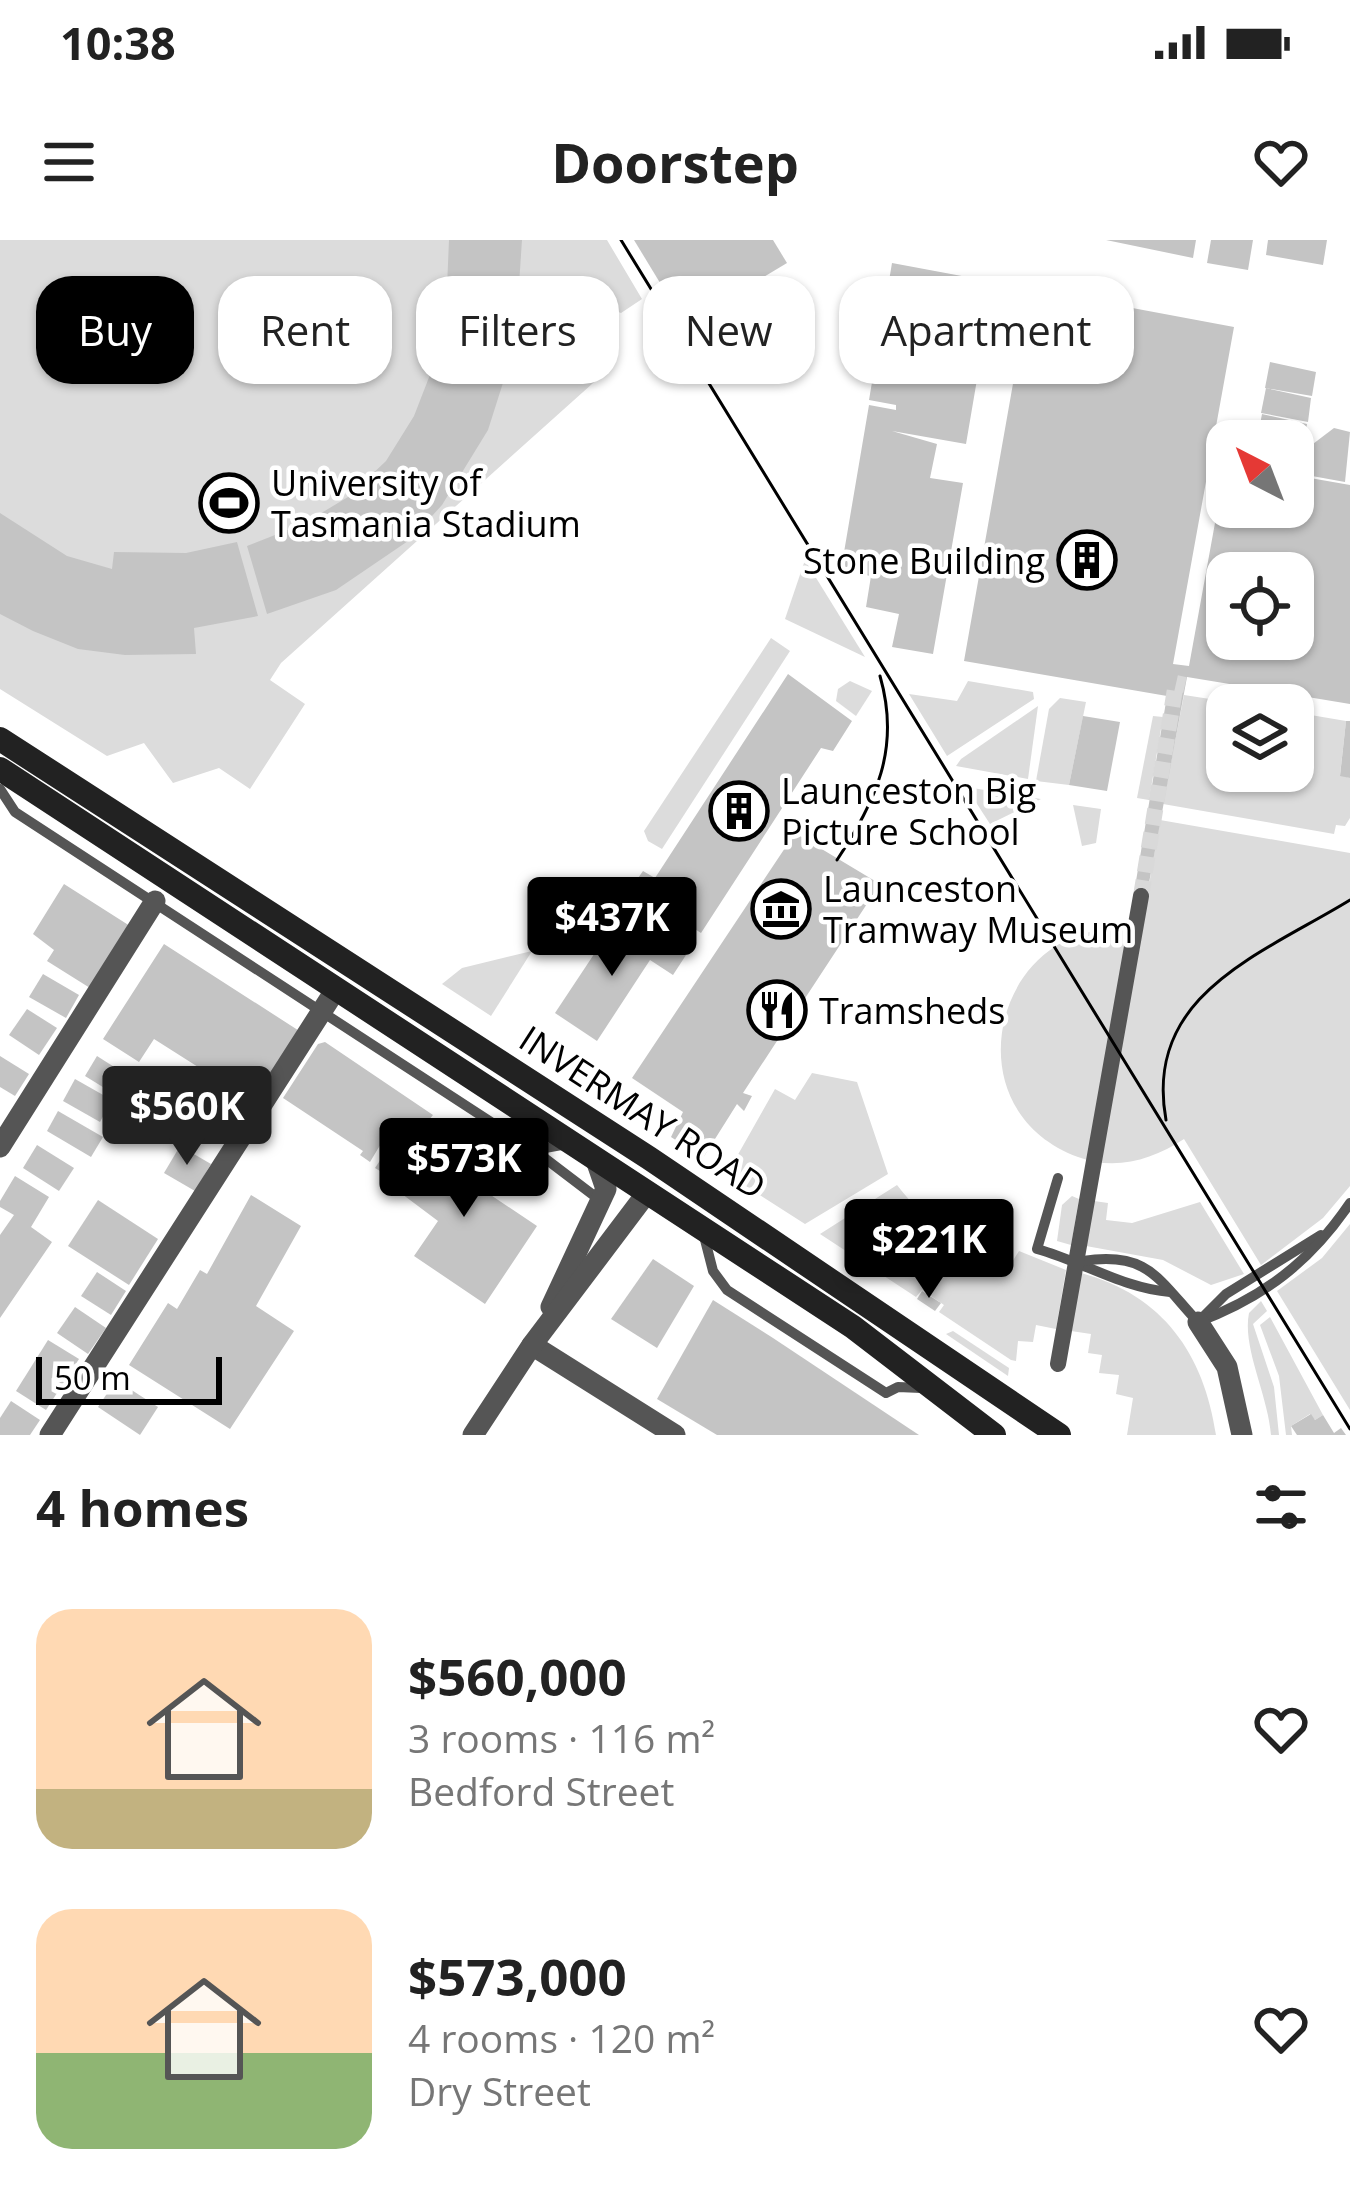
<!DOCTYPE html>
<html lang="en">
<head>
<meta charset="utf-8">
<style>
  :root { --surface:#fff; --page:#f2f2f2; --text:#222; --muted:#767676; --accent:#000 }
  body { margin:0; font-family:"Open Sans",sans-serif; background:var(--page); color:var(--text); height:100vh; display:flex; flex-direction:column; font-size:45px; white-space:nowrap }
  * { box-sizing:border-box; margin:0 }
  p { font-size:39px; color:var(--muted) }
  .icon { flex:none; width:66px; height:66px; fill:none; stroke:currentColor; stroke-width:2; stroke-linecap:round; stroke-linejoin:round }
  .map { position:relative; height:1195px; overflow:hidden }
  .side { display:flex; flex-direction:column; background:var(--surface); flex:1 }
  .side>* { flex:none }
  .top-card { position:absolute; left:36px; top:36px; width:1278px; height:108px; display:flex; gap:24px }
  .needle { width:78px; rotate:318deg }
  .tools { position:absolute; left:1206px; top:180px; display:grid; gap:24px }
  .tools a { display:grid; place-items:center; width:108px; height:108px; border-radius:24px; background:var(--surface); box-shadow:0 3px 9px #0004; font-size:60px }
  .scale { position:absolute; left:36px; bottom:30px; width:186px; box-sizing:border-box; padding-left:12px; border:6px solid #000; border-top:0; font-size:33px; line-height:42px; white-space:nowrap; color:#000; -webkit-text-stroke:9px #fff; paint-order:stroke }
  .price { position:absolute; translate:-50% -102px; padding:0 27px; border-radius:12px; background:var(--accent); color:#fff; font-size:39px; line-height:78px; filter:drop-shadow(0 3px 6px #0008) }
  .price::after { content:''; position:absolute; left:50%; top:72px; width:36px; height:27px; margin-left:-18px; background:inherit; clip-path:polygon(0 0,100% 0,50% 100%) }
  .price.selected { background:#222; color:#fff }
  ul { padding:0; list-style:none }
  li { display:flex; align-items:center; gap:36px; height:300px; padding:0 36px }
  li span { display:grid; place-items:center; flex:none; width:336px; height:240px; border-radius:36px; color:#555 }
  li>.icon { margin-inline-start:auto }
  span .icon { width:144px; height:144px; fill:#fffc; stroke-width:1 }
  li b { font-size:51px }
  h2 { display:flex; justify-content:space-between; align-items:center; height:144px; padding:0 36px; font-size:51px }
  .pill { padding:0 42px; border-radius:36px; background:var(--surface); box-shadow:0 3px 9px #0004; font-size:42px; line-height:108px }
  .pill.selected { background:var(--accent); color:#fff }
  .status { display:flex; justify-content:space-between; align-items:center; height:84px; padding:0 60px; background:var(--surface); direction:ltr }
  .status svg { height:33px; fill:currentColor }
  header { display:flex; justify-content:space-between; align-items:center; height:156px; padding:0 36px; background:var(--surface); font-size:54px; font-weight:700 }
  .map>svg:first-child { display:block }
  .green { fill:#dcdcdc }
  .building { fill:#c4c4c4; fill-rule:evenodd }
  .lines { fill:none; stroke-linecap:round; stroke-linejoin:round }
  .pedestrian-tunnel { stroke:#d9d9d9; stroke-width:16; stroke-dasharray:16 8; stroke-linecap:butt }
  .service { stroke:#555; stroke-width:10 }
  .pedestrian { stroke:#555; stroke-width:16 }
  .minor { stroke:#555; stroke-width:21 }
  .secondary { stroke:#222; stroke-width:24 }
  .tram { stroke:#000; stroke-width:3 }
  .labels { text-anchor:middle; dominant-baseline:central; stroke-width:9; stroke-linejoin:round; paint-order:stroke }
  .poi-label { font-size:36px; fill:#000; stroke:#fff; text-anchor:start }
  .street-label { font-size:36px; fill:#000; stroke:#fff }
</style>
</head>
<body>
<div class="status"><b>10:38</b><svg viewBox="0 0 49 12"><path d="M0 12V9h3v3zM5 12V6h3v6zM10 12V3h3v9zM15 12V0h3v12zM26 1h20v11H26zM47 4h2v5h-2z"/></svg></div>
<header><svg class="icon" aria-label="menu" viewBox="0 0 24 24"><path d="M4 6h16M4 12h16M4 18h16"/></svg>Doorstep<svg class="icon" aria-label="heart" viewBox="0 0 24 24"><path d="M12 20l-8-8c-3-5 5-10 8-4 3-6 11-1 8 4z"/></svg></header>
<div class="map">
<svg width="1350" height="1195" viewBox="0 0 1350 1195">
  <rect width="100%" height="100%" fill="#fff"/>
  <g class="green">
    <path d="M0,0H607L642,59L621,73L613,70L602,135L281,423L270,440L305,464L250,549L219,528L173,543L144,503L107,516L0,449Z"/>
    <path d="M805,320L865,417L785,379Z"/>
    <path d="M771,398L790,411L662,609L648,601L644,591Z"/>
    <path d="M850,441L872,451L856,476L836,461L838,449Z"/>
    <path d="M968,441L1033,452L1034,459L947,516L909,454L957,461Z"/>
    <path d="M1184,455L1249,465H1227V531H1293V472L1346,481L1340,535L1350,538V578L1345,586L1336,585L1334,594L1163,564Z"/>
    <path d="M1060,458L1086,462L1069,545L1036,541L1049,469Z"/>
    <path d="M1038,466L1028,539L956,526L961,519Z"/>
    <path d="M1153,476L1163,477L1149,560L1137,558Z"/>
    <path d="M966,547L1041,559L990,584Z"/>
    <path d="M1073,565L1101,569L1096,603L1082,606Z"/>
    <path d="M1160,580L1350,613V946L1323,978L1261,1025L1184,899C1152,920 1115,931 1078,917C942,867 1000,664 1141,692Z"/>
    <path d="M532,711L491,776L442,744L462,728Z"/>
    <path d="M812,833L857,842L888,934L805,984L727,934L775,849L795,860Z"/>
    <path d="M897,945C929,986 961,1009 1009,1027L1019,1011L1066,1030L1056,1089L1036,1085L1033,1102L1018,1101L1016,1121L1011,1120L939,1072L944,1065L922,1050L916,1057L820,994Z"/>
    <path d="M1072,956L1079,959L1071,1005L1057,1001L1062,965Z"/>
    <path d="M1094,961L1108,963L1106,980L1132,983L1200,962L1244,1034L1211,1045L1163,1020L1086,1006Z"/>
    <path d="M1350,984V1170L1277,1051L1322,1018Z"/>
    <path d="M1081,1033C1163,1055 1204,1114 1216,1195H1127L1133,1158L1116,1154L1119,1135L1099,1133L1102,1115L1088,1113L1091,1094L1071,1091Z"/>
    <path d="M1261,1061L1267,1071L1253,1084L1274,1147L1279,1195H1271C1268,1155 1242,1108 1249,1073Z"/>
    <path d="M1270,1077L1323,1175L1315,1180L1310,1174L1291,1186L1292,1195H1286L1279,1136L1260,1085Z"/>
    <path d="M953,1091L1009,1128L1008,1136L946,1094Z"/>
  </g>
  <g class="building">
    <path d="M449,0H522L515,105L488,190L442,265L411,299L336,350L267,374L247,306L303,284L348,257L386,221L414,176L433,127L446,71Z"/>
    <path d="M634,0H773L787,23L685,84Z"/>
    <path d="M1106,0H1196L1193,18Z"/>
    <path d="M1211,0H1253L1248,30L1207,23Z"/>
    <path d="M1268,0H1327L1323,25L1266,15Z"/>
    <path d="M892,23L1234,87L1173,424L1189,426L1225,228L1227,267H1293V235L1350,245V464L1187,437L1149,643L1136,641L1167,456L964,421L1017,121L981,116L966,204L892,191L937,204L930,238L963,243L933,414L892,407L899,374L866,367L871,336L841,330L869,165L896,170V165L869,160ZM1227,333H1293V399H1227Z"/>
    <path d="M1270,122L1316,132L1312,156L1265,148Z"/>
    <path d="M1266,148L1311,158L1308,182L1261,173Z"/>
    <path d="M1262,174L1307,184L1303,208L1293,201L1257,200Z"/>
    <path d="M1334,188L1350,192L1345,242L1301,234L1305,210Z"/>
    <path d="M0,273L67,316L112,329L114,312L186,313L237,302L258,376L194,388L196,414L125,415L78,409L33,391L0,374Z"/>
    <path d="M788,434L852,481L833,511L821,508L701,693L631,648L643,631L655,638Z"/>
    <path d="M1083,476L1120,482L1107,551L1069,545Z"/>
    <path d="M1346,481H1350V538L1340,536Z"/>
    <path d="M795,593L880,644L798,769L806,772L797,785L792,778L743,853L752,856L744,871L737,864L703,918L671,897L683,872L632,838Z"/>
    <path d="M64,644L130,686L90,748L47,721L54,710L33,694Z"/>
    <path d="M616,681L660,712L666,703L686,715L673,735L650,720L597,801L555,773Z"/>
    <path d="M164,704L304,794L258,865L154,799L139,822L103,799Z"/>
    <path d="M43,734L79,755L66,778L29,757Z"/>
    <path d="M27,769L57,788L39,815L9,795Z"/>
    <path d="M325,802L433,875L385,934L375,928L389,907L382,902L370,922L360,915L363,911L283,858L318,804Z"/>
    <path d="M0,816L29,834L15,856L0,847Z"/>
    <path d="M97,816L144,846L132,865L85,836Z"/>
    <path d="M75,839L112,860L100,882L63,861Z"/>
    <path d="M58,871L103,897L91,917L47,891Z"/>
    <path d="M443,883L471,901L452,929L537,986L485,1064L414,1016L438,981L398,951Z"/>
    <path d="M37,905L74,928L59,951L23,928Z"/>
    <path d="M180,906L211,924L195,951L164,933Z"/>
    <path d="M15,936L49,957L31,987L52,1002L0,1078V995L14,975L0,967V961Z"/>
    <path d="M251,955L301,986L256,1066L294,1091L230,1189L129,1125L168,1063L177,1069L200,1030L207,1034Z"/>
    <path d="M98,960L158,999L129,1045L68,1006Z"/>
    <path d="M653,1019L694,1046L657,1108L611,1079Z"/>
    <path d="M97,1032L126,1051L111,1075L81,1056Z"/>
    <path d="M922,1051L941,1063L935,1071L917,1059Z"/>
    <path d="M713,1060L773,1098L919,1195H717L657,1159Z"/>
    <path d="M75,1067L106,1088L88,1114L57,1093Z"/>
    <path d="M48,1100L79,1119L46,1170L16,1151Z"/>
    <path d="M116,1140L158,1167L140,1195L98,1167Z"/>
    <path d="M11,1161L40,1180L30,1195H0V1178Z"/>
    <path d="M1311,1174L1315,1180L1323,1175L1334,1193L1341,1188L1346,1195H1297L1291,1186Z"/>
  </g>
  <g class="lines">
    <path class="pedestrian-tunnel" d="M1141,656L1176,443L1185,445"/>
    <g class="service">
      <path d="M0,549L15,572L534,910L567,904"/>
      <path d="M534,910L601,961"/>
      <path d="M1058,938L1037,1009C1081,1021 1125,1049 1170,1052"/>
      <path d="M704,996L713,1031L727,1050L886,1153L898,1147L921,1148"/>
      <path d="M1083,1021C1148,1011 1158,1039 1198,1082"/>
      <path d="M1204,1076L1226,1054L1321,995"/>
      <path d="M1198,1082C1264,1057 1310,1022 1350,963"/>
    </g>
    <path class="pedestrian" d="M1058,1124L1141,656"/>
    <g class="minor">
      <path d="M0,907L155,661"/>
      <path d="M551,1067L606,949L596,920"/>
      <path d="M1198,1082L1227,1127L1242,1195"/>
      <path d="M532,1105L675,1195"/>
      <path d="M50,1195L336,749"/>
      <path d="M473,1195L532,1105L646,954"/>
    </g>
    <g class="secondary">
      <path d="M0,499L649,918L1059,1195"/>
      <path d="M0,529L853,1087L994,1195"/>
    </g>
    <g class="tram">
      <path d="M621,0L1350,1189"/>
      <path d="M837,620C876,560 901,509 880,436"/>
      <path d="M1166,880C1143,754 1262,714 1350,660"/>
    </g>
  </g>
  <defs>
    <g id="stadium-ring" transform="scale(3)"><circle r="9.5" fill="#fff" stroke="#000" stroke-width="1.5"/><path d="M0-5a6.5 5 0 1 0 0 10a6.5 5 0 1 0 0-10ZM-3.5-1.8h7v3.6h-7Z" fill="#000"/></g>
    <g id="building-ring" transform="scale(3)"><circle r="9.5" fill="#fff" stroke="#000" stroke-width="1.5"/><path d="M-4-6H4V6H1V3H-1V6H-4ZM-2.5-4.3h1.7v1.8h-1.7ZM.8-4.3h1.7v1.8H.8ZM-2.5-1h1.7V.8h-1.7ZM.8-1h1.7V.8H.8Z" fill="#000"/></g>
    <g id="museum-ring" transform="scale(3)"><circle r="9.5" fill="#fff" stroke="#000" stroke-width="1.5"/><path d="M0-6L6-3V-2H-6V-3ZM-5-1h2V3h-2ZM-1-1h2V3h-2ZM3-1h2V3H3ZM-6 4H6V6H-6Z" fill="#000"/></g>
    <g id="restaurant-ring" transform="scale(3)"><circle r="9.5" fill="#fff" stroke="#000" stroke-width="1.5"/><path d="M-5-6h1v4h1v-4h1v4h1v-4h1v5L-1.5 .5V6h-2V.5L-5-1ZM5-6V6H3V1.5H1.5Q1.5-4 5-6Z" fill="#000"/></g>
  </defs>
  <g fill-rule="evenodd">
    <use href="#stadium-ring" x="229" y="263"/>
    <use href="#building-ring" x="1087" y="320"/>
    <use href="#building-ring" x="739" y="571"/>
    <use href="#museum-ring" x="781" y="669"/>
    <use href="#restaurant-ring" x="777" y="770"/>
  </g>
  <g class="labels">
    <g class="poi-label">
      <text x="271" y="242">University of<tspan x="271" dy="41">Tasmania Stadium</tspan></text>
      <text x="1045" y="320" text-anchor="end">Stone Building</text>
      <text x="781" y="550">Launceston Big<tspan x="781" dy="41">Picture School</tspan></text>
      <text x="823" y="648">Launceston<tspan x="823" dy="41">Tramway Museum</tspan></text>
      <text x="819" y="770">Tramsheds</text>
    </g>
    <g class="street-label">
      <text transform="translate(643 872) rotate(33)">INVERMAY ROAD</text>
    </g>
  </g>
</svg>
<div class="tools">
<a><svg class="needle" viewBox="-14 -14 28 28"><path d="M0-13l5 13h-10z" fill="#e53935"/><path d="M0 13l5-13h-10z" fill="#767676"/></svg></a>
<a><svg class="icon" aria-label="locate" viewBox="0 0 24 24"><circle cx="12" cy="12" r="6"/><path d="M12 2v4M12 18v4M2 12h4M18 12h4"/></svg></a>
<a><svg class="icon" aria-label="layers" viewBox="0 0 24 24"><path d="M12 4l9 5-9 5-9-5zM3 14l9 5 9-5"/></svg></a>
</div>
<div class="scale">50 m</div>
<b class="price" style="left:612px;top:739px">$437K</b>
<b class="price selected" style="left:187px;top:928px">$560K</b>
<b class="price" style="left:464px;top:980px">$573K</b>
<b class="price" style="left:929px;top:1061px">$221K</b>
<div class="top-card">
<a class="pill selected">Buy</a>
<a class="pill">Rent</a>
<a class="pill">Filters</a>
<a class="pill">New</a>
<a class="pill">Apartment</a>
</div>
</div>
<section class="side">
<h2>4 homes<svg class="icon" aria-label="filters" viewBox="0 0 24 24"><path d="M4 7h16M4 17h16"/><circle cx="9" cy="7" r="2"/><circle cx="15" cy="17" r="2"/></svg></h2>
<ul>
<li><span style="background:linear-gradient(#ffd9b3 75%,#c2b280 0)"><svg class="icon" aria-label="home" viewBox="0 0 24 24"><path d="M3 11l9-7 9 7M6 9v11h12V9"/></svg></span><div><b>$560,000</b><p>3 rooms · 116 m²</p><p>Bedford Street</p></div><svg class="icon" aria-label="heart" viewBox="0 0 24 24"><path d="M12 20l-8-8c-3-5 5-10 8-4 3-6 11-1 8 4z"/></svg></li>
<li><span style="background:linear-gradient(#ffd9b3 60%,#8fb573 0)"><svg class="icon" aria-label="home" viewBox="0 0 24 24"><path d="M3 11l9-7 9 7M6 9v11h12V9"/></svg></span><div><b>$573,000</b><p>4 rooms · 120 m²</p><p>Dry Street</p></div><svg class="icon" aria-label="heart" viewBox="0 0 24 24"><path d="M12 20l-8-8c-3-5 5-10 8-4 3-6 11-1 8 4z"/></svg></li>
</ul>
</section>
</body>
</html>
